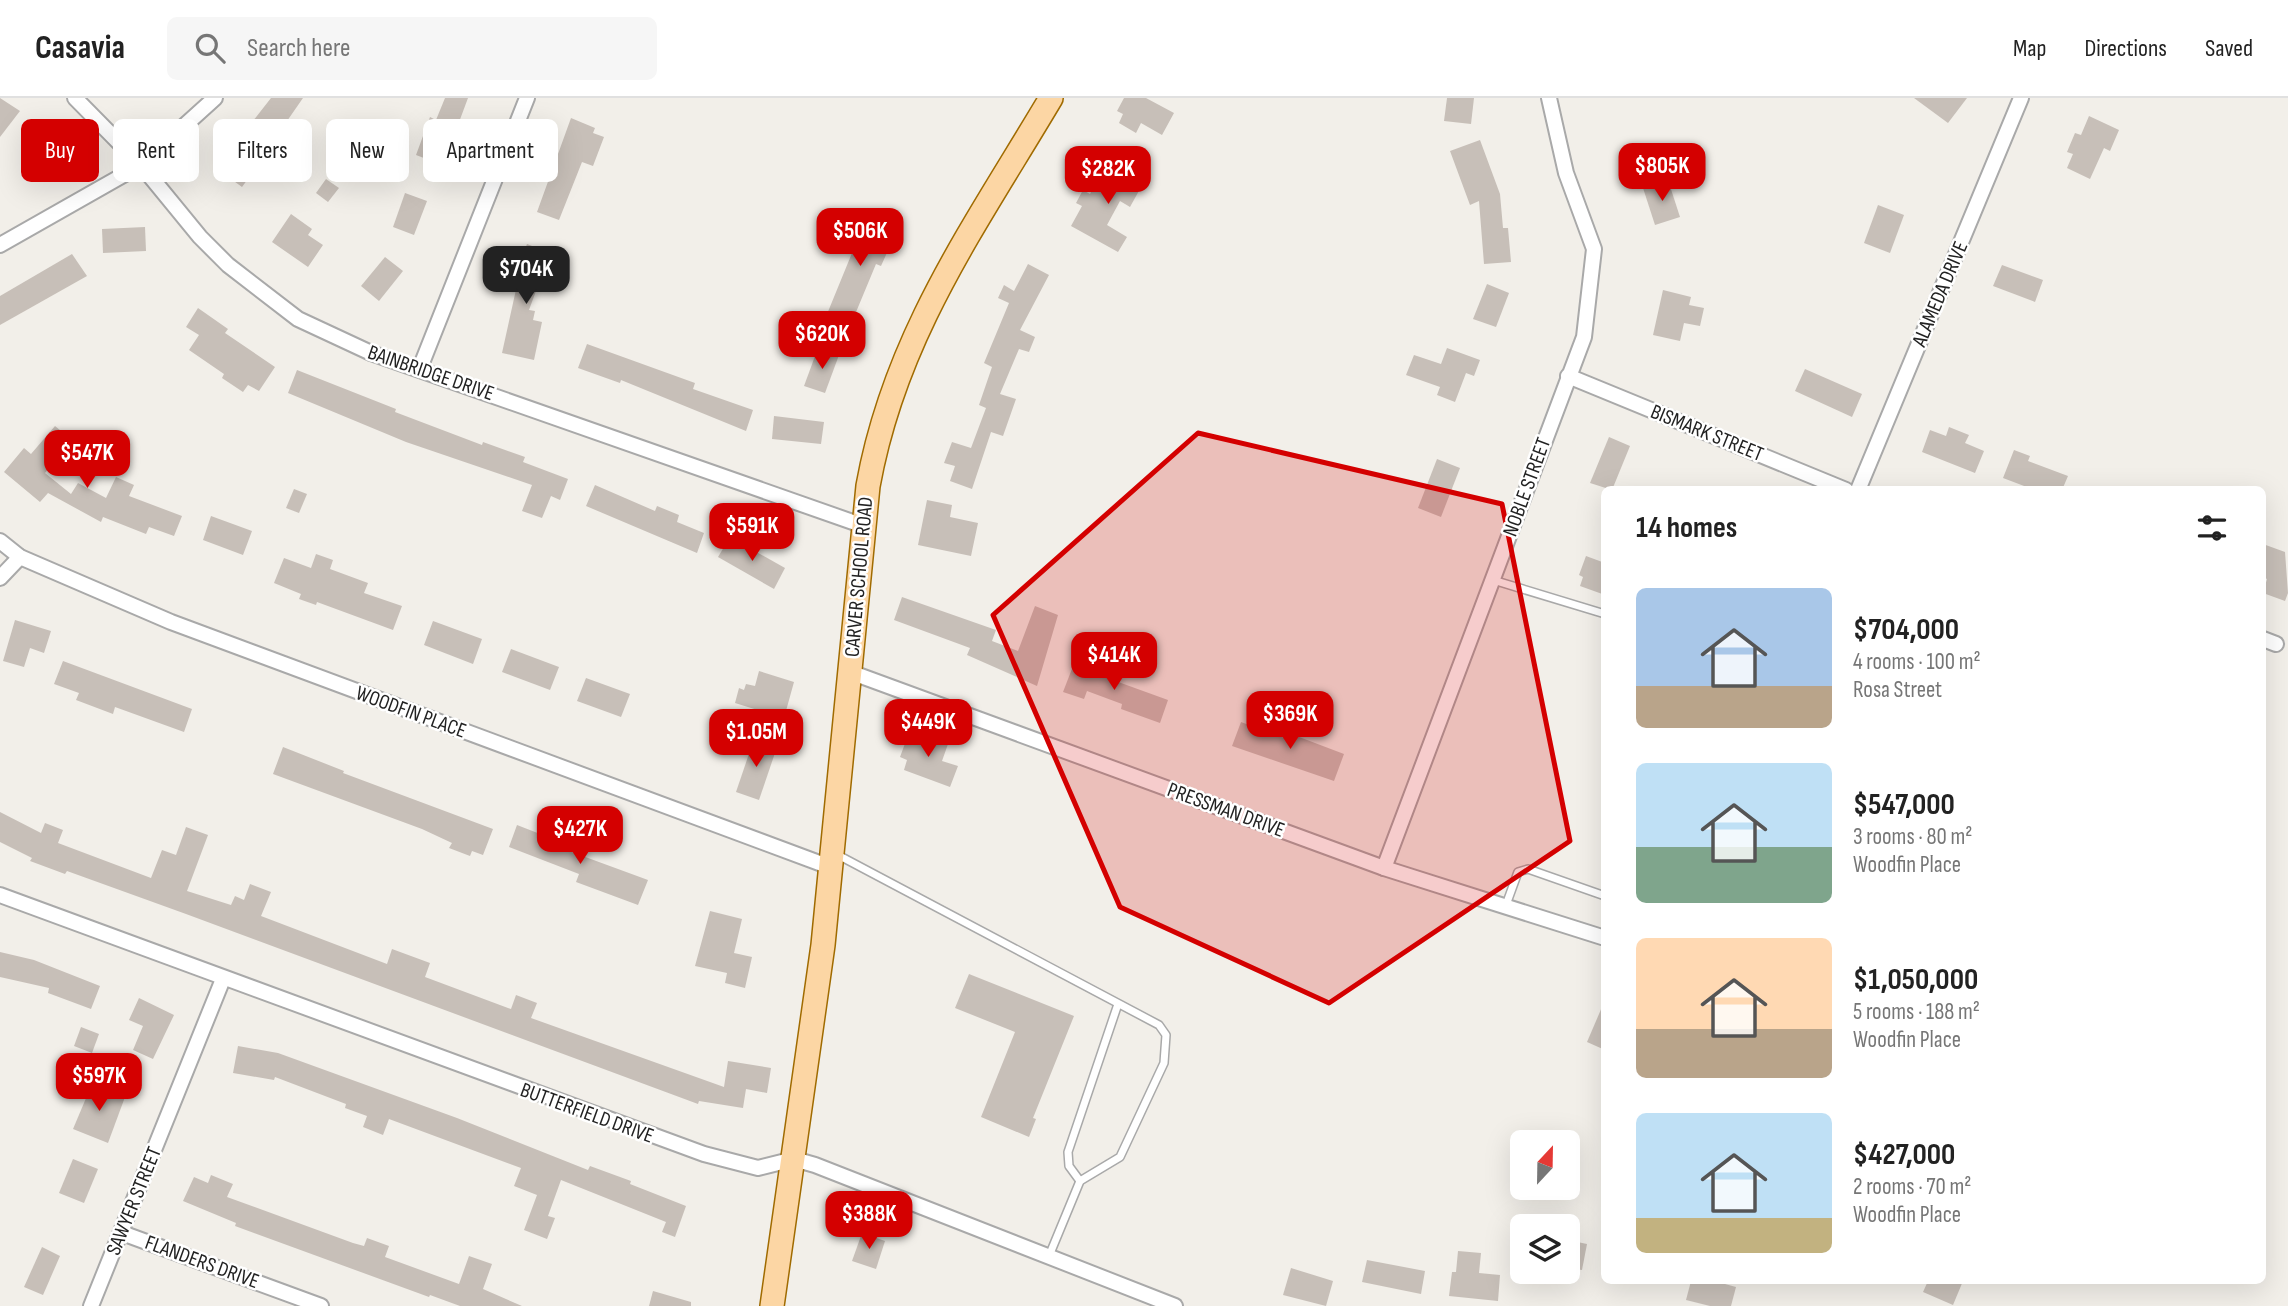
<!DOCTYPE html>
<html lang="en">
<head>
<meta charset="utf-8">
<style>
  :root { --surface:#fff; --page:#f6f6f6; --text:#222; --muted:#767676; --line:#e0e0e0; --accent:#d40000 }
  body { margin:0; font-family:"Sofia Sans Condensed",sans-serif; background:var(--page); color:var(--text); height:100vh; display:flex; flex-direction:column; font-size:26px; white-space:nowrap }
  * { box-sizing:border-box; margin:0 }
  p { font-size:23px; color:var(--muted) }
  .icon { flex:none; width:38px; height:38px; fill:none; stroke:currentColor; stroke-width:2; stroke-linecap:round; stroke-linejoin:round }
  .map { position:relative; flex:1; overflow:hidden }
  .details { position:absolute; left:1601px; top:388px; width:665px; height:798px; display:flex; flex-direction:column; background:var(--surface); border-radius:10px; box-shadow:0 7px 28px #0002 }
  .details>* { flex:none }
  .banner { position:absolute; left:21px; top:21px; width:665px; height:63px; display:flex; gap:14px }
  .needle { width:46px; rotate:22deg }
  .buttons { position:absolute; left:1510px; top:1032px; display:grid; gap:14px }
  .buttons a { display:grid; place-items:center; width:70px; height:70px; border-radius:10px; background:var(--surface); box-shadow:0 7px 28px #0002; font-size:35px }
  .price { position:absolute; translate:-50% -60px; padding:0 16px; border-radius:14px; background:var(--accent); color:#fff; font-size:23px; line-height:46px; filter:drop-shadow(0 2px 4px #0008) }
  .price::after { content:''; position:absolute; left:50%; top:42px; width:21px; height:16px; margin-left:-10px; background:inherit; clip-path:polygon(0 0,100% 0,50% 100%) }
  .price.on { background:#222; color:#fff }
  ul { padding:0; list-style:none }
  li { display:flex; align-items:center; gap:21px; height:175px; padding:0 35px }
  li span { display:grid; place-items:center; flex:none; width:196px; height:140px; border-radius:10px; color:#555 }
  li>.icon { margin-inline-start:auto }
  span .icon { width:84px; height:84px; fill:#fffc; stroke-width:1 }
  li b { font-size:30px }
  h2 { display:flex; justify-content:space-between; align-items:center; height:84px; padding:0 35px; font-size:30px }
  .chip { padding:0 24px; border-radius:10px; background:var(--surface); box-shadow:0 7px 28px #0002; font-size:24px; line-height:63px }
  .chip.on { background:var(--accent); color:#fff }
  header { display:flex; align-items:center; gap:42px; box-sizing:border-box; height:98px; padding:0 35px; background:var(--surface); border-bottom:2px solid var(--line) }
  header strong { font-size:33px }
  nav { display:flex; gap:38px; margin-inline-start:auto; font-size:24px }
  .search { width:490px; height:63px; background:var(--page); display:flex; align-items:center; gap:18px; box-sizing:border-box; padding:0 24px; border-radius:10px; color:var(--muted); font-size:26px }
  .map>svg:first-child { display:block }
  .building { fill:#c7bfb8 }
  .lines { fill:none; stroke-linecap:round; stroke-linejoin:round }
  .service-casing { stroke:#a9a9a9; stroke-width:10 }
  .minor-casing { stroke:#a9a9a9; stroke-width:18 }
  .primary-casing { stroke:#a06b00; stroke-width:26 }
  .service { stroke:#fff; stroke-width:7 }
  .minor { stroke:#fff; stroke-width:14 }
  .primary { stroke:#fcd6a4; stroke-width:23 }
  .marked { fill:#d40000; fill-opacity:0.2; stroke:#d40000; stroke-width:5; stroke-linejoin:round }
  .labels { text-anchor:middle; dominant-baseline:central; stroke-width:5; stroke-linejoin:round; paint-order:stroke }
  .street-label { font-size:21px; fill:#222; stroke:#fff }
</style>
</head>
<body>
<header>
<strong>Casavia</strong>
<div class="search"><svg class="icon" aria-label="search" viewBox="0 0 24 24"><circle cx="10" cy="10" r="6"/><path d="M15 15l6 6"/></svg>Search here</div>
<nav><a>Map</a><a>Directions</a><a>Saved</a></nav>
</header>
<div class="map">
<svg width="2288" height="1208" viewBox="0 0 2288 1208">
  <rect width="100%" height="100%" fill="#f2efe9"/>
  <g class="building">
    <path d="M0,0L20,13L0,39Z"/>
    <path d="M271,0H303L278,36L273,33L255,57L262,62L242,89L216,70Z"/>
    <path d="M445,0H468L449,51L443,49L437,65L416,57L430,19L436,22Z"/>
    <path d="M1124,0H1146L1174,15L1162,37L1141,25L1136,35L1119,25L1123,16L1117,13Z"/>
    <path d="M1447,0H1474L1471,26L1444,23Z"/>
    <path d="M1914,0H1967L1948,25Z"/>
    <path d="M2089,18L2119,32L2110,53L2104,50L2090,81L2067,70L2073,56L2067,54L2075,35L2081,37Z"/>
    <path d="M571,20L595,30L593,35L604,39L593,68L582,64L559,122L537,114Z"/>
    <path d="M49,23L85,62L67,79L51,61L44,68L34,57L42,49L32,38Z"/>
    <path d="M1480,42L1500,96L1503,130H1508L1511,164L1484,166L1479,103L1470,107L1450,53Z"/>
    <path d="M1117,64L1146,80L1130,109L1120,103L1107,127L1127,139L1118,154L1071,128L1082,108L1076,105L1083,92L1090,96L1095,87L1102,91Z"/>
    <path d="M326,81L339,90L328,104L316,95Z"/>
    <path d="M1668,82L1680,119L1655,127L1643,90Z"/>
    <path d="M405,95L427,103L414,137L393,129Z"/>
    <path d="M1878,107L1904,117L1890,155L1864,145Z"/>
    <path d="M876,112L896,120L884,146L890,148L881,168L876,166L849,231L825,221L852,155L847,153L859,126L868,130Z"/>
    <path d="M291,116L312,131L308,137L323,147L308,169L272,144Z"/>
    <path d="M145,129L146,153L103,155L102,131Z"/>
    <path d="M527,146L550,155L529,212L535,213L533,222L542,224L534,262L502,255L517,187L512,185Z"/>
    <path d="M72,156L87,178L0,227V198Z"/>
    <path d="M385,159L403,173L379,203L361,188Z"/>
    <path d="M1028,166L1049,177L1020,232L1035,239L1029,254L1019,251L1000,296L1016,301L1003,338L991,334L972,391L950,383L955,368L944,365L952,344L971,350L986,310L979,307L992,269L984,265L1009,205L998,200L1004,187L1014,193Z"/>
    <path d="M2002,167L2043,182L2035,204L1993,188Z"/>
    <path d="M1487,186L1509,195L1496,229L1473,221Z"/>
    <path d="M1663,192L1691,199L1689,207L1704,210L1700,228L1684,225L1680,243L1653,237Z"/>
    <path d="M198,210L228,231L225,235L275,269L259,293L248,287L243,294L222,280L224,276L189,252L199,237L186,229Z"/>
    <path d="M587,246L695,285L693,291L753,312L746,333L621,282L620,285L578,270Z"/>
    <path d="M818,250L839,257L825,295L804,288Z"/>
    <path d="M1447,250L1480,262L1474,278L1466,275L1455,304L1437,297L1440,289L1406,277L1414,257L1441,266Z"/>
    <path d="M1805,271L1862,296L1852,319L1795,293Z"/>
    <path d="M297,272L396,311L395,314L482,347L483,344L525,359L523,364L568,381L560,402L551,398L542,420L522,413L532,387L406,344L288,295Z"/>
    <path d="M774,318L824,324L821,346L772,341Z"/>
    <path d="M55,328L72,342L45,375L71,396L78,385L106,400L116,379L134,387L129,398L182,418L174,438L149,429L146,436L103,419L101,424L48,395L40,404L4,374L24,350L31,356Z"/>
    <path d="M1949,329L1969,337L1965,345L1984,353L1975,375L1922,354L1930,332L1946,338Z"/>
    <path d="M1609,339L1630,348L1612,392L1590,385Z"/>
    <path d="M2014,352L2030,358L2028,363L2068,378L2062,392H2035L2003,380Z"/>
    <path d="M1437,361L1460,370L1441,419L1418,410Z"/>
    <path d="M595,387L655,413L657,408L679,417L677,424L704,435L697,455L586,408Z"/>
    <path d="M294,391L307,396L299,415L286,410Z"/>
    <path d="M927,402L952,407L950,419L978,425L971,458L918,447Z"/>
    <path d="M211,418L252,433L243,457L203,442Z"/>
    <path d="M730,439L785,470L774,491L718,459Z"/>
    <path d="M2263,446L2285,454L2288,495L2285,503L2263,495L2267,481L2263,479Z"/>
    <path d="M316,456L333,462L330,471L368,485L364,495L402,508L393,532L317,504L316,507L299,501L301,496L274,485L284,460L311,470Z"/>
    <path d="M1586,458L1605,465V497L1580,488L1583,479L1579,477Z"/>
    <path d="M902,499L996,532L992,543L1018,553L1035,508L1058,517L1037,588L967,557L970,550L894,522Z"/>
    <path d="M15,522L51,533L44,555L30,550L24,569L3,563Z"/>
    <path d="M433,523L482,541L473,566L424,547Z"/>
    <path d="M511,551L559,569L550,592L502,574Z"/>
    <path d="M63,563L192,611L184,634L115,609L113,616L76,602L79,595L54,586Z"/>
    <path d="M1075,563L1112,577L1110,581L1168,602L1160,625L1121,611L1122,606L1087,593L1084,601L1063,594Z"/>
    <path d="M759,573L794,584L784,620L735,605L739,590L744,592L746,586L755,588Z"/>
    <path d="M586,580L630,596L621,619L577,603Z"/>
    <path d="M1241,624L1284,640L1286,634L1344,656L1334,683L1232,648Z"/>
    <path d="M910,632L948,646L942,663L958,668L950,689L904,672L907,662L900,659Z"/>
    <path d="M754,641L777,649L759,702L736,694Z"/>
    <path d="M283,649L344,673L343,675L493,731L483,757L472,753L470,758L449,750L452,745L422,731L273,676Z"/>
    <path d="M0,714L41,735L45,725L63,732L58,745L151,780L162,752L176,757L186,729L208,737L187,793L231,807L235,798L244,802L250,786L271,794L261,818L387,866L392,851L430,865L425,879L511,911L516,897L537,905L531,920L724,989L728,963L771,970L767,995L746,991L743,1010L699,1003L698,1006L186,816L67,773L65,776L30,763L32,760L0,744Z"/>
    <path d="M517,727L571,748L569,753L648,782L638,807L576,784L579,776L509,749Z"/>
    <path d="M710,813L742,821L734,855L752,859L745,890L725,885L727,875L695,868Z"/>
    <path d="M0,854L34,862L100,888L91,911L48,895L49,890L0,879Z"/>
    <path d="M969,876L1074,918L1033,1020L1036,1021L1029,1039L981,1019L1015,934L955,910Z"/>
    <path d="M139,900L174,917L153,961L133,952L143,928L129,922Z"/>
    <path d="M1605,902V952L1587,944Z"/>
    <path d="M81,929L99,936L92,955L74,948Z"/>
    <path d="M238,948L278,955L457,1020L588,1072L590,1068L631,1083L630,1086L686,1108L675,1139L662,1134L666,1124L561,1082L548,1118L555,1120L547,1141L524,1132L537,1097L514,1088L521,1070L389,1021L383,1037L363,1029L367,1018L345,1010L346,1006L275,979L274,982L233,975Z"/>
    <path d="M92,986L125,999L108,1045L73,1031Z"/>
    <path d="M73,1061L98,1071L84,1105L59,1095Z"/>
    <path d="M211,1077L233,1086L227,1099L353,1145L364,1148L367,1140L389,1148L385,1159L459,1186L469,1158L492,1166L483,1191L522,1208H460L430,1197L429,1199L235,1128L236,1125L183,1103L194,1079L208,1085Z"/>
    <path d="M862,1135L885,1143L876,1171L852,1163Z"/>
    <path d="M1568,1142L1587,1146L1582,1172L1568,1170Z"/>
    <path d="M42,1149L60,1158L43,1197L24,1189Z"/>
    <path d="M1458,1153L1481,1155L1479,1175L1500,1177L1498,1203L1449,1198L1452,1174H1456Z"/>
    <path d="M1367,1162L1425,1173L1421,1196L1362,1184Z"/>
    <path d="M1291,1170L1333,1183L1326,1208L1283,1197Z"/>
    <path d="M1691,1183H1714L1736,1189L1731,1208H1710L1686,1202Z"/>
    <path d="M1928,1183H1963L1953,1207L1923,1194Z"/>
    <path d="M653,1193L691,1204V1208H649Z"/>
  </g>
  <g class="lines">
    <g class="service-casing">
      <g id="service">
        <path d="M1493,482L1605,516"/>
        <path d="M836,756L1159,927L1166,937L1164,965L1120,1059L1080,1083L1049,1158"/>
        <path d="M1506,807L1518,774L1528,771L1605,798"/>
        <path d="M1080,1083L1069,1068L1068,1054L1118,906"/>
      </g>
    </g>
    <g class="minor-casing">
      <g id="minor">
        <path d="M75,0L141,67L200,139L228,167L298,221L371,255L864,428"/>
        <path d="M0,147L141,67L215,0"/>
        <path d="M420,270L527,0"/>
        <path d="M1568,278L1846,392"/>
        <path d="M1858,392L2021,0"/>
        <path d="M0,443L20,459L171,524L830,769"/>
        <path d="M0,480L20,459"/>
        <path d="M2263,541L2276,546"/>
        <path d="M850,574L1384,770L1605,840"/>
        <path d="M1384,770L1584,239L1594,151L1566,75L1549,0"/>
        <path d="M0,797L704,1056L758,1070L794,1061L815,1067L1175,1208"/>
        <path d="M122,1135L321,1208"/>
        <path d="M91,1208L223,881"/>
      </g>
    </g>
    <g class="primary-casing">
      <path id="primary" d="M772,1208L823,847L868,388C895,238 975,128 1051,0"/>
    </g>
    <use href="#service" class="service"/>
    <use href="#minor" class="minor"/>
    <use href="#primary" class="primary"/>
  </g>
  <path class="marked" d="M1198,335L1502,406L1570,743L1329,905L1120,809L993,517Z"/>
  <g class="labels">
    <g class="street-label">
      <text transform="translate(1940 196) rotate(-67)">ALAMEDA DRIVE</text>
      <text transform="translate(431 275) rotate(19)">BAINBRIDGE DRIVE</text>
      <text transform="translate(1707 335) rotate(22)">BISMARK STREET</text>
      <text transform="translate(1527 389) rotate(-70)">NOBLE STREET</text>
      <text transform="translate(859 479) rotate(-85)">CARVER SCHOOL ROAD</text>
      <text transform="translate(411 614) rotate(20)">WOODFIN PLACE</text>
      <text transform="translate(1226 712) rotate(20)">PRESSMAN DRIVE</text>
      <text transform="translate(587 1015) rotate(20)">BUTTERFIELD DRIVE</text>
      <text transform="translate(134 1103) rotate(-68)">SAWYER STREET</text>
      <text transform="translate(202 1164) rotate(20)">FLANDERS DRIVE</text>
    </g>
  </g>
</svg>
<div class="buttons">
<a><svg class="needle" viewBox="-14 -14 28 28"><path d="M0-13l5 13h-10z" fill="#e53935"/><path d="M0 13l5-13h-10z" fill="#767676"/></svg></a>
<a><svg class="icon" aria-label="layers" viewBox="0 0 24 24"><path d="M12 4l9 5-9 5-9-5zM3 14l9 5 9-5"/></svg></a>
</div>
<b class="price" style="left:1662px;top:105px">$805K</b>
<b class="price" style="left:1108px;top:108px">$282K</b>
<b class="price" style="left:860px;top:170px">$506K</b>
<b class="price on" style="left:526px;top:208px">$704K</b>
<b class="price" style="left:822px;top:273px">$620K</b>
<b class="price" style="left:87px;top:392px">$547K</b>
<b class="price" style="left:752px;top:465px">$591K</b>
<b class="price" style="left:1114px;top:594px">$414K</b>
<b class="price" style="left:1290px;top:653px">$369K</b>
<b class="price" style="left:928px;top:661px">$449K</b>
<b class="price" style="left:756px;top:671px">$1.05M</b>
<b class="price" style="left:580px;top:768px">$427K</b>
<b class="price" style="left:99px;top:1015px">$597K</b>
<b class="price" style="left:869px;top:1153px">$388K</b>
<div class="banner">
<a class="chip on">Buy</a>
<a class="chip">Rent</a>
<a class="chip">Filters</a>
<a class="chip">New</a>
<a class="chip">Apartment</a>
</div>
<section class="details">
<h2>14 homes<svg class="icon" aria-label="filters" viewBox="0 0 24 24"><path d="M4 7h16M4 17h16"/><circle cx="9" cy="7" r="2"/><circle cx="15" cy="17" r="2"/></svg></h2>
<ul>
<li><span style="background:linear-gradient(#a9c7e8 70%,#b9a48a 0)"><svg class="icon" aria-label="home" viewBox="0 0 24 24"><path d="M3 11l9-7 9 7M6 9v11h12V9"/></svg></span><div><b>$704,000</b><p>4 rooms · 100 m²</p><p>Rosa Street</p></div></li>
<li><span style="background:linear-gradient(#bfe0f5 60%,#7fa58c 0)"><svg class="icon" aria-label="home" viewBox="0 0 24 24"><path d="M3 11l9-7 9 7M6 9v11h12V9"/></svg></span><div><b>$547,000</b><p>3 rooms · 80 m²</p><p>Woodfin Place</p></div></li>
<li><span style="background:linear-gradient(#ffd9b3 65%,#b9a48a 0)"><svg class="icon" aria-label="home" viewBox="0 0 24 24"><path d="M3 11l9-7 9 7M6 9v11h12V9"/></svg></span><div><b>$1,050,000</b><p>5 rooms · 188 m²</p><p>Woodfin Place</p></div></li>
<li><span style="background:linear-gradient(#bfe0f5 75%,#c2b280 0)"><svg class="icon" aria-label="home" viewBox="0 0 24 24"><path d="M3 11l9-7 9 7M6 9v11h12V9"/></svg></span><div><b>$427,000</b><p>2 rooms · 70 m²</p><p>Woodfin Place</p></div></li>
</ul>
</section>
</div>
</body>
</html>
